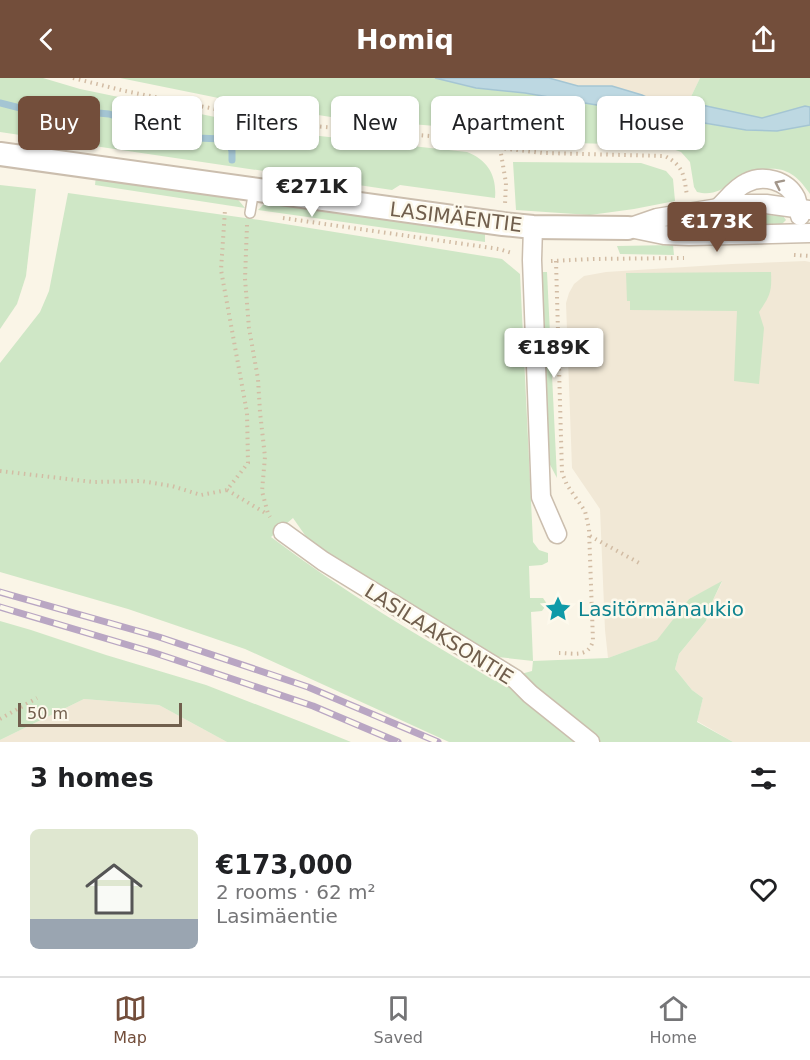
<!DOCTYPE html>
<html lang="en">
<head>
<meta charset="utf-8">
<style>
  :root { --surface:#fff; --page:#f6f6f6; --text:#202124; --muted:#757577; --line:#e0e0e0; --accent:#734e3b }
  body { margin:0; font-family:"DejaVu Sans",sans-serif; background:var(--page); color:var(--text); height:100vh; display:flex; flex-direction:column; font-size:22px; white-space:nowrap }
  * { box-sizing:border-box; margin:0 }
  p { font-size:20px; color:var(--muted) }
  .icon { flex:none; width:33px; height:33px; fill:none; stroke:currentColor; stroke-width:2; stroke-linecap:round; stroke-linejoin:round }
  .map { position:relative; height:664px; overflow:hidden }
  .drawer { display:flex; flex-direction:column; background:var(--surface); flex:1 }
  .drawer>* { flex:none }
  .hud { position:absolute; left:18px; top:18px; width:774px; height:54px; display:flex; gap:12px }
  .scale { position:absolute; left:18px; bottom:15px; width:164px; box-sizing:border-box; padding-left:6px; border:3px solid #715f4d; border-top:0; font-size:16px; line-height:21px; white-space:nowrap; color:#715f4d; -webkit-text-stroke:4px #fdf9ec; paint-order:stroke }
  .price { position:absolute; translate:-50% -51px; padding:0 14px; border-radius:6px; background:#fff; color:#222; font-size:20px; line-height:39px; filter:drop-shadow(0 2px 3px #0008) }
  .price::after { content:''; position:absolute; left:50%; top:36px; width:18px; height:14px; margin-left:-9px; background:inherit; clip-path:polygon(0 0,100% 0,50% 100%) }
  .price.on { background:var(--accent); color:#fff }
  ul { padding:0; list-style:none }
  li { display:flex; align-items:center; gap:18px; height:150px; padding:0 30px }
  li+li { border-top:2px solid var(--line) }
  li span { display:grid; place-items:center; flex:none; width:168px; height:120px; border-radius:9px; color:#555 }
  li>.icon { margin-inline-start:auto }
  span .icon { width:72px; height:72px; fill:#fffc; stroke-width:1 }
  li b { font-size:26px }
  h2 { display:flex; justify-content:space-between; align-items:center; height:72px; padding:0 30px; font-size:26px }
  .pill { padding:0 21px; border-radius:9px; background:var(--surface); box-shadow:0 2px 4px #0004; font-size:21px; line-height:54px }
  .pill.on { background:var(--accent); color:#fff }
  header { display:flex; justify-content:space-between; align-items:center; height:78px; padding:0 30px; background:var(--accent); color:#fff; font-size:27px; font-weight:600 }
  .menu { display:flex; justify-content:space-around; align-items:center; height:84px; border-top:2px solid var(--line); background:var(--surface); font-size:16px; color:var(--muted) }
  .menu a { display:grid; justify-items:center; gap:3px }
  .menu .on { color:var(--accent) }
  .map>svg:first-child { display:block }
  .residential { fill:#f1e8d6 }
  .green { fill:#cfe7c6; fill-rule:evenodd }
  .water { fill:#bdd8e2; stroke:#a4c5d3; stroke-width:1.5 }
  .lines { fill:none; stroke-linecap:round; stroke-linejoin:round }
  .stream { stroke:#a4c5d3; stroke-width:7 }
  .service-casing { stroke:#cbbeae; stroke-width:12 }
  .minor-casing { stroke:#cbbeae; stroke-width:21 }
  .tertiary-casing { stroke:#cbbeae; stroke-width:26 }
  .path { stroke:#d2bca4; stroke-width:4; stroke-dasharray:1.5 4.5; stroke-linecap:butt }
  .service { stroke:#fff; stroke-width:9 }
  .minor { stroke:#fff; stroke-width:18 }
  .tertiary { stroke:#fff; stroke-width:22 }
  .rail-casing { stroke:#b9a6c3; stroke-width:7 }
  .rail { stroke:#fdf9ec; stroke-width:4.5; stroke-dasharray:14; stroke-linecap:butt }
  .oneway { stroke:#a3978b }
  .labels { text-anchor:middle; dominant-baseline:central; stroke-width:5; stroke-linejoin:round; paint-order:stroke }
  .street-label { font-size:20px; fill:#715f4d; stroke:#fdf9ec }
  .culture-label { font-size:20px; fill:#0d838f; stroke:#fdf9ec; text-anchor:start }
</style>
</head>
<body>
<header><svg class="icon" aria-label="back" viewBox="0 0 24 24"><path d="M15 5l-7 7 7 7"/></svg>Homiq<svg class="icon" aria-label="share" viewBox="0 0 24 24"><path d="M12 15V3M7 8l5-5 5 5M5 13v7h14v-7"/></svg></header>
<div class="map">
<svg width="810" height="664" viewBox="0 0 810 664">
  <rect width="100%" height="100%" fill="#faf5e7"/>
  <g class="residential">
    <path d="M549,0H700L687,27L665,28L642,17L612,8H578Z"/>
    <path d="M805,183L810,184V664H733L697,643L703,620L692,612L675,591L679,576L706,543L713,522L722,504L689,521L658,562L608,580L605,552L600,431L572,390L566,225L569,215L574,206L584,198L606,194L732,186Z"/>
    <path d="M84,621L159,627L227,664H0V662Z"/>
  </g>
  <g class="green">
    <path d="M0,0H43L80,11L292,55L467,74C488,82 497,98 495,120L400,107L392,112L0,54Z"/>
    <path d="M120,0H435L476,10L525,15L746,52L777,53L810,47V116C799,100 788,89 767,91C763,91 757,91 753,92C732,98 723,121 697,114L694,109L690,84L681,74L667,69L612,66L530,64L460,50L337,40L243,25Z"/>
    <path d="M700,0H810V29L805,28L762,40L697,26L687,27Z"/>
    <path d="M513,84L641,85L666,93L673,101L675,123L634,131L590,137L516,132Z"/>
    <path d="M96,98L235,118L245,130L95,107Z"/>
    <path d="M0,107L36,111L26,198L17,226L0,251Z"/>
    <path d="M68,115L260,142L502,181L520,196L533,464L539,472L548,475V484L542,487L529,488L530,520H543L547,526L542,533L531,534L533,583L608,580L657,562L689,521L722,503L713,522L706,543L679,576L675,591L692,612L703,620L697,644L733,664H449L245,571L128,531L0,494V285L40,234L49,213ZM293,440L307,460L325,475L484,574L498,579L533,583L532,593L495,603C419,558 342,513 271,459Z"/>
    <path d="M266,124L485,155V164L258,132Z"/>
    <path d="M752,136L783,138L786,142L782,146L779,147L702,149V146L727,139Z"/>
    <path d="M673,167L674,177L620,176L617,168Z"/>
    <path d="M539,194H547L557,400L546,379Z"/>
    <path d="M771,194C772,214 770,218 759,234L764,250L759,306L734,303L737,233L630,232V223H627L626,195Z"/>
    <path d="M0,543L31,552L106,577L206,607L304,645L351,664H227L159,627L84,621L0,662Z"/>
  </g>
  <path class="water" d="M435,0H549L578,8H612L642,17L665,28L697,26L762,40L805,28L810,29V47L777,53L746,52L525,15L476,10Z"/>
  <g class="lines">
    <path class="stream" d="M0,25L32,33H76L109,36L147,48L173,55L197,60L222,61L229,65L232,73V82"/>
    <g class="service-casing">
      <path id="service" d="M250,135L254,112"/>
    </g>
    <g class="minor-casing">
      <g id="minor">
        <path d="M718,130C727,122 735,110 746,105C763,96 787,102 796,120C798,126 799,132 800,138"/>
        <path d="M533,149L532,182L541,419L557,456"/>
        <path d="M628,150L657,140L743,126H766L810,132"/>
        <path d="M630,150L664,157L689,158L810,155"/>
        <path d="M283,454L323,483L515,601L530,616L590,664"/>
      </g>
    </g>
    <g class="tertiary-casing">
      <path id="tertiary" d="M0,76L503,146L533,149L628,150"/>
    </g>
    <g class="path">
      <path d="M73,0L125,13L290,46L441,59L500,70L543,75L665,78C684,88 684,98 687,118"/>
      <path d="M500,70L506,105L505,126"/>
      <path d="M283,140L499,171L512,175"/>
      <path d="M247,147L245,201L249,250L258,301L260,334L265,379L262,413L268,436L270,439"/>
      <path d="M794,177L810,178"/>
      <path d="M551,183L593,181L684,180"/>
      <path d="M556,183L562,395L567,407L585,433L589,451L593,563C588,580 574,575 559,575"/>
      <path d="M0,393L93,404L141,403L172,408L201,417L227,412L248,385L247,335L221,192L225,132"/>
      <path d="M227,412L267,436"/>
      <path d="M590,458L641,486"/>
      <path d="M0,641L37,620"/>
    </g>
    <use href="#service" class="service"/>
    <use href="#minor" class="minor"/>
    <use href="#tertiary" class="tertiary"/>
    <g class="rail-casing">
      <g id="rail">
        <path d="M0,514L159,559L308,609L438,664"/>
        <path d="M0,529L155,575L313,628L398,664"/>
      </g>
    </g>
    <use href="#rail" class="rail"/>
  </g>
  <defs><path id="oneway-chevron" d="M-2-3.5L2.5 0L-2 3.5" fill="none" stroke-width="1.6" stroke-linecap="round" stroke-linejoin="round" transform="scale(1.5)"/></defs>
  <use class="oneway" href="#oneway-chevron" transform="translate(779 106) rotate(-154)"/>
  <defs>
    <g id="sight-bare" transform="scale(2.07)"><path d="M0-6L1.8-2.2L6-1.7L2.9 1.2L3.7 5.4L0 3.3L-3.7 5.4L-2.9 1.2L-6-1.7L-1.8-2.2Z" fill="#0f9aa8" stroke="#fdf9ec" stroke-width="2.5" paint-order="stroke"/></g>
  </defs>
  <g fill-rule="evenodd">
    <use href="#sight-bare" x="558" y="531"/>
  </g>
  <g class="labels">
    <g class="street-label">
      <text transform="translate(456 139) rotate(7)">LASIMÄENTIE</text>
      <text transform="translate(439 556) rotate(32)">LASILAAKSONTIE</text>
    </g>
    <g class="culture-label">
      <text x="578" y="531">Lasitörmänaukio</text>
    </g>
  </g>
</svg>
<div class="scale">50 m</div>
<b class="price" style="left:312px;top:140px">€271K</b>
<b class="price on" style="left:717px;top:175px">€173K</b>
<b class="price" style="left:554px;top:301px">€189K</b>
<div class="hud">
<a class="pill on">Buy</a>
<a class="pill">Rent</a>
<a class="pill">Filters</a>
<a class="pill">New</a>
<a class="pill">Apartment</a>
<a class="pill">House</a>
</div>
</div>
<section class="drawer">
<h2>3 homes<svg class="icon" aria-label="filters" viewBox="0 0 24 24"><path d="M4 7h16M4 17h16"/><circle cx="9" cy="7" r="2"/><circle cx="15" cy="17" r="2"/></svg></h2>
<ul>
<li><span style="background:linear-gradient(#dfe7d0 75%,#9aa5b1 0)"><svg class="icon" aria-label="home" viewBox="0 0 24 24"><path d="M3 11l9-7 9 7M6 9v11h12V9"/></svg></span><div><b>€173,000</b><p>2 rooms · 62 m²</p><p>Lasimäentie</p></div><svg class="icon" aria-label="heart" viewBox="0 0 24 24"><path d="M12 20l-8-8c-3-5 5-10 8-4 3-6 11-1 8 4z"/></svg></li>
</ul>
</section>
<nav class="menu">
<a class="on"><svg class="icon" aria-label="map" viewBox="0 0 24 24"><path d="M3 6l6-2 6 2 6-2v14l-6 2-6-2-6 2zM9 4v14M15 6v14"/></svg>Map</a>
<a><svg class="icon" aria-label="saved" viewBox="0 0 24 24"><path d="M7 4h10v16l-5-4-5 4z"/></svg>Saved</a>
<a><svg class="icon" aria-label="home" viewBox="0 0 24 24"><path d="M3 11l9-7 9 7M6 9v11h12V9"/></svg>Home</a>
</nav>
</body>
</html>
